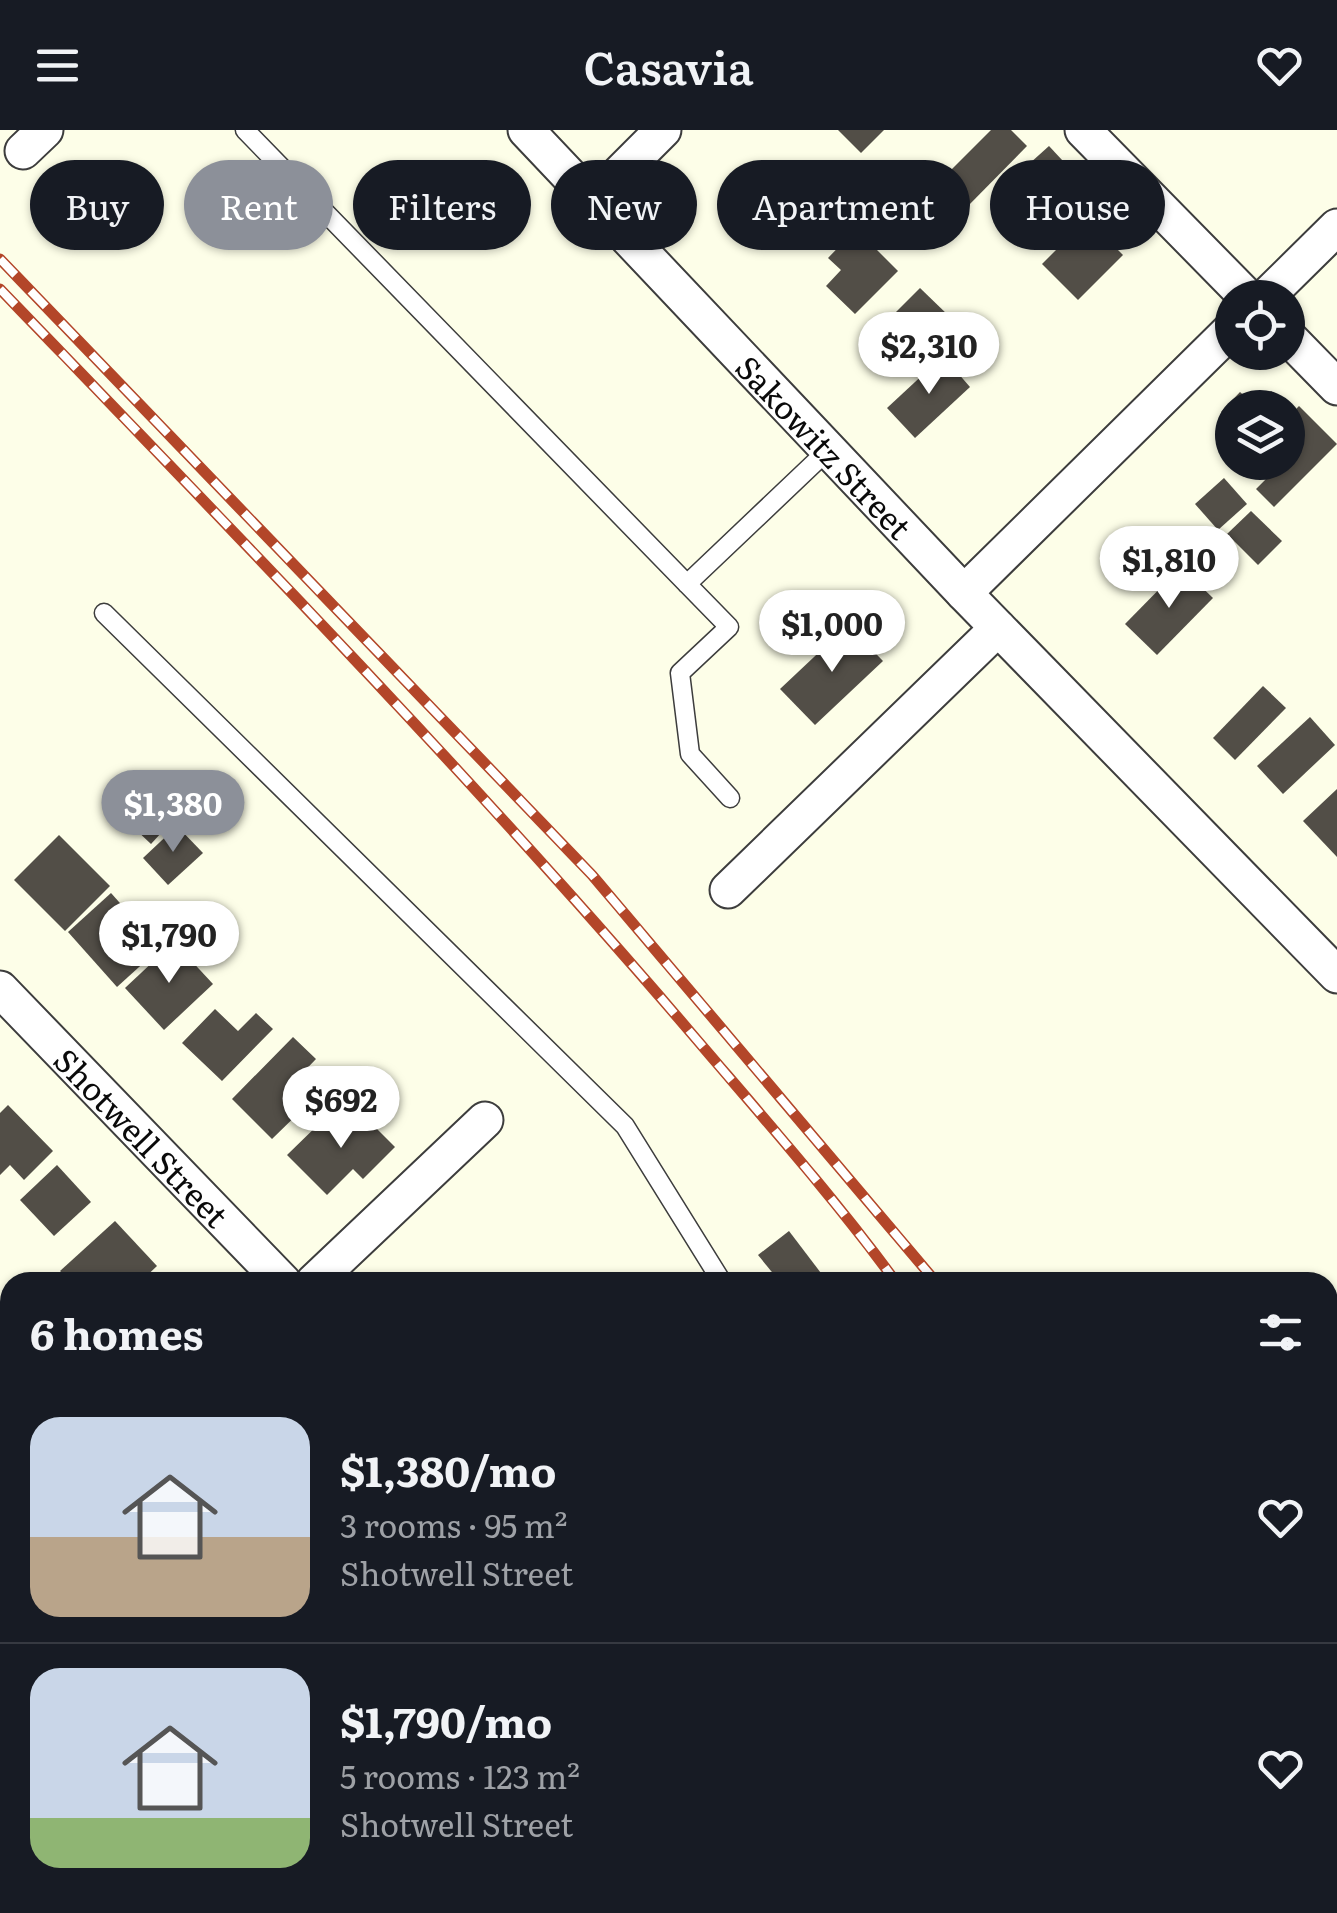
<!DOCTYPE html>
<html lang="en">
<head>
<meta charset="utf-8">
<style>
  :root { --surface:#171b24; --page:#242831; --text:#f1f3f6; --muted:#9ea1a6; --line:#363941; --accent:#8c9099 }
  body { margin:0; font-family:Literata,serif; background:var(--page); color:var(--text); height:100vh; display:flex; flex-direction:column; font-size:38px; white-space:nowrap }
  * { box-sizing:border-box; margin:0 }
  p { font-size:32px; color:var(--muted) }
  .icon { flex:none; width:55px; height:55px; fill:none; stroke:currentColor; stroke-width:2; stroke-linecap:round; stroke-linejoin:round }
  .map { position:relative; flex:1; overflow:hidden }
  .side { position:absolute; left:0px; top:1142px; width:1338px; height:642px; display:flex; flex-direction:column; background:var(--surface); border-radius:30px 30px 0 0; box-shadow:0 2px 8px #0004 }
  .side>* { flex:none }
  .banner { position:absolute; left:30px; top:30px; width:1278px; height:90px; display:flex; gap:20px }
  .buttons { position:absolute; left:1215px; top:150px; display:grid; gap:20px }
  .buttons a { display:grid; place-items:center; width:90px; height:90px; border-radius:50%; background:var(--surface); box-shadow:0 2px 8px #0004; font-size:50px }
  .price { position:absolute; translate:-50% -85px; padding:0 22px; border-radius:35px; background:#fff; color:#222; font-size:32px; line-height:65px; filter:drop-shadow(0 2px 5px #0008) }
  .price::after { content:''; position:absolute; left:50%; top:60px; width:30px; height:22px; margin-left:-15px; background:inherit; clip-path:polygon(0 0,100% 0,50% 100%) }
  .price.active { background:var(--accent); color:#fff }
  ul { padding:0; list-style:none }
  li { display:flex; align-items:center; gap:30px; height:250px; padding:0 30px }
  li+li { border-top:2px solid var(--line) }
  li span { display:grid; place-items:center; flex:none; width:280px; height:200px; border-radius:30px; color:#555 }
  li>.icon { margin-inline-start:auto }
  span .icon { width:120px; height:120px; fill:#fffc; stroke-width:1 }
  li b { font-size:42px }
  h2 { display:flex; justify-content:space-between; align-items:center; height:120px; padding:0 30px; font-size:42px }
  .chip { padding:0 35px; border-radius:45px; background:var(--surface); box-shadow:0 2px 8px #0004; font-size:35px; line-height:90px }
  .chip.active { background:var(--accent); color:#fff }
  header { display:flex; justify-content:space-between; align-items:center; height:130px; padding:0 30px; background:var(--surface); font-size:45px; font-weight:600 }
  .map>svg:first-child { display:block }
  .building { fill:#524e47 }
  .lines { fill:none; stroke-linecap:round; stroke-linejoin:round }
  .service-casing { stroke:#3d3d3d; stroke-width:21 }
  .minor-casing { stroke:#3d3d3d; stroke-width:39 }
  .secondary-casing { stroke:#2c2c2c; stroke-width:54 }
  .service { stroke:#fff; stroke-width:18 }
  .minor { stroke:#fff; stroke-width:35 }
  .secondary { stroke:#effca5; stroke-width:50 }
  .rail-casing { stroke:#b34629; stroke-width:11 }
  .rail { stroke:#fff; stroke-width:8; stroke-dasharray:22; stroke-linecap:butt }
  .labels { text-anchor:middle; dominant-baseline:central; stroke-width:10; stroke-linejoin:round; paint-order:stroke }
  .street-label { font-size:32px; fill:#0a0a0a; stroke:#fff }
</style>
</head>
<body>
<header><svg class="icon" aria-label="menu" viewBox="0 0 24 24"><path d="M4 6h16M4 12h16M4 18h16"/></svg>Casavia<svg class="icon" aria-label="heart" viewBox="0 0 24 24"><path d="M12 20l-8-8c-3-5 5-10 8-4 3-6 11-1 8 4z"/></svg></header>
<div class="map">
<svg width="1337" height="1783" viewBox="0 0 1337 1783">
  <rect width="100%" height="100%" fill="#fdfee8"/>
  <g class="building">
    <path d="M838,0H884L861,23Z"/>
    <path d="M991,0H1011L1027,16L965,79L939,52Z"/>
    <path d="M1049,16L1090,60L1059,88L1019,43Z"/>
    <path d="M1087,89L1123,125L1078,170L1042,134Z"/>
    <path d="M856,99L898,141L855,184L826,156L841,140L828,128Z"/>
    <path d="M920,158L950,187L899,238L870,208Z"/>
    <path d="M943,226L970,257L915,308L887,278Z"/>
    <path d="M1271,261L1293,282L1299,276L1337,314L1274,377L1256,359L1267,348L1251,332H1288V278H1232V294L1221,282L1240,262L1256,277Z"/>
    <path d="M1224,348L1247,374L1218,400L1195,374Z"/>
    <path d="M1251,381L1282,411L1258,435L1227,404Z"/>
    <path d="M1181,437L1213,468L1157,525L1125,494Z"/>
    <path d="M848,495L883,531L815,595L780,559Z"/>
    <path d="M1263,556L1286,578L1235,630L1213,608Z"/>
    <path d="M1310,587L1335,615L1283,664L1257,636Z"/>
    <path d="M1337,659V727L1303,691Z"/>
    <path d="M156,674L173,690L151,714L133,697Z"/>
    <path d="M177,696L203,723L168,755L143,728Z"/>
    <path d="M59,705L110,756L65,801L14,750Z"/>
    <path d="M111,763L160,818L117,857L68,802Z"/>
    <path d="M174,812L213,854L164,900L125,858Z"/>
    <path d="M215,879L238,901L256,883L273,899L222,951L182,913Z"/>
    <path d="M293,907L316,929L293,953L311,971L272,1009L232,969Z"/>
    <path d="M8,975L53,1021L24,1050L10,1035L0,1045V983Z"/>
    <path d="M358,980L395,1017L363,1049L353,1039L327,1065L287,1025L325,988L338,1001Z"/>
    <path d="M57,1035L91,1072L54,1106L20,1070Z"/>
    <path d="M115,1091L157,1136L140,1152H71L60,1141Z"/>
    <path d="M789,1101L827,1151L825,1152H780L758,1125Z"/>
    <path d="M0,1693L10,1704V1725L0,1734Z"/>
    <path d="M10,1741V1775H66L57,1783H2L0,1749Z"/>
  </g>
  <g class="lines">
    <g class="service-casing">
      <g id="service">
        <path d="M245,0L687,454L828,320"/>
        <path d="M687,454L729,497L680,543L690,624L730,668"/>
        <path d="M104,483L625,996L722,1152"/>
        <path d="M0,1222L10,1232"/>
        <path d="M935,1775L936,1783"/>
      </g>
    </g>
    <g class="minor-casing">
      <g id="minor">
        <path id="s1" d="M526,0L964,463L1337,845"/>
        <path d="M1083,0L1248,168"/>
        <path d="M23,21L45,0"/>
        <path d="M593,70L663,0"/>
        <path d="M1265,168L1337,97"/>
        <path d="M1288,207L1337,257"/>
        <path d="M964,463L1232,199"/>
        <path d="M728,760L998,498"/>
        <path id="s2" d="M0,859L283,1152"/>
        <path d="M314,1152L485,990"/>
        <path d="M0,1459L10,1450"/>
        <path d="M0,1593L10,1603"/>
        <path d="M179,1775L187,1783"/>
        <path d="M596,1783L605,1775"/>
      </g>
    </g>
    <g class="secondary-casing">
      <g id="secondary">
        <path d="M1328,1611L1337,1602"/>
        <path d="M1150,1783L1158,1775"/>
      </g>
    </g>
    <use href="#service" class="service"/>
    <use href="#minor" class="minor"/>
    <use href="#secondary" class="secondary"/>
    <g class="rail-casing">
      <g id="rail">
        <path d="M0,129L592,745L936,1152"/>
        <path d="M0,159C231,399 463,637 680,890C753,976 829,1061 896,1152"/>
        <path d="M1328,1473L1337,1476"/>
        <path d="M1024,1783L1025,1775"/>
      </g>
    </g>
    <use href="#rail" class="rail"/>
  </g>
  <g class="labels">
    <g class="street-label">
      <text stroke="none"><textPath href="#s1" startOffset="435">Sakowitz Street</textPath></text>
      <text stroke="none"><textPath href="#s2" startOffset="205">Shotwell Street</textPath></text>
    </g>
  </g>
</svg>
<div class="buttons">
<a><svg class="icon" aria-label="locate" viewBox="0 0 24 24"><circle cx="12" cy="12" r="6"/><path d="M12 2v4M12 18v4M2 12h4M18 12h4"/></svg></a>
<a><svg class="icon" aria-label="layers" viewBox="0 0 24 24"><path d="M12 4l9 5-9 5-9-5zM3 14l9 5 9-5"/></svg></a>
</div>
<b class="price" style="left:929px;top:267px">$2,310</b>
<b class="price" style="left:1169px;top:481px">$1,810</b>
<b class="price" style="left:832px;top:545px">$1,000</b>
<b class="price active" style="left:173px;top:725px">$1,380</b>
<b class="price" style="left:169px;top:856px">$1,790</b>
<b class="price" style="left:341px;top:1021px">$692</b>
<div class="banner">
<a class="chip">Buy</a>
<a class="chip active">Rent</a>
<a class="chip">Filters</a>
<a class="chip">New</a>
<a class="chip">Apartment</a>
<a class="chip">House</a>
</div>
<section class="side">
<h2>6 homes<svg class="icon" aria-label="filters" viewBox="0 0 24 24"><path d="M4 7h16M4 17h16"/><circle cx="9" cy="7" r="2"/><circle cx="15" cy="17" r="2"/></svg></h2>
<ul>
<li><span style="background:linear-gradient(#c9d6e8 60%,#b9a48a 0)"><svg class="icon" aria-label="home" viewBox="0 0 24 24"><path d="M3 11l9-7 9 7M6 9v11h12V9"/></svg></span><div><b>$1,380/mo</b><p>3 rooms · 95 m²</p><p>Shotwell Street</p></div><svg class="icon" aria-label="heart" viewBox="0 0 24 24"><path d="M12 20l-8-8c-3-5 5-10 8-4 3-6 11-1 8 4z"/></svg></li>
<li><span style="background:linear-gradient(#c9d6e8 75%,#8fb573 0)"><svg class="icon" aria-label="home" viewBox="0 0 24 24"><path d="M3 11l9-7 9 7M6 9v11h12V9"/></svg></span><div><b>$1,790/mo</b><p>5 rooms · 123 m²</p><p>Shotwell Street</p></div><svg class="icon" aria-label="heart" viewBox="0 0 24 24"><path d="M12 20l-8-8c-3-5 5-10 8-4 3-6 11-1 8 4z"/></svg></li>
</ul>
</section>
</div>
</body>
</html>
